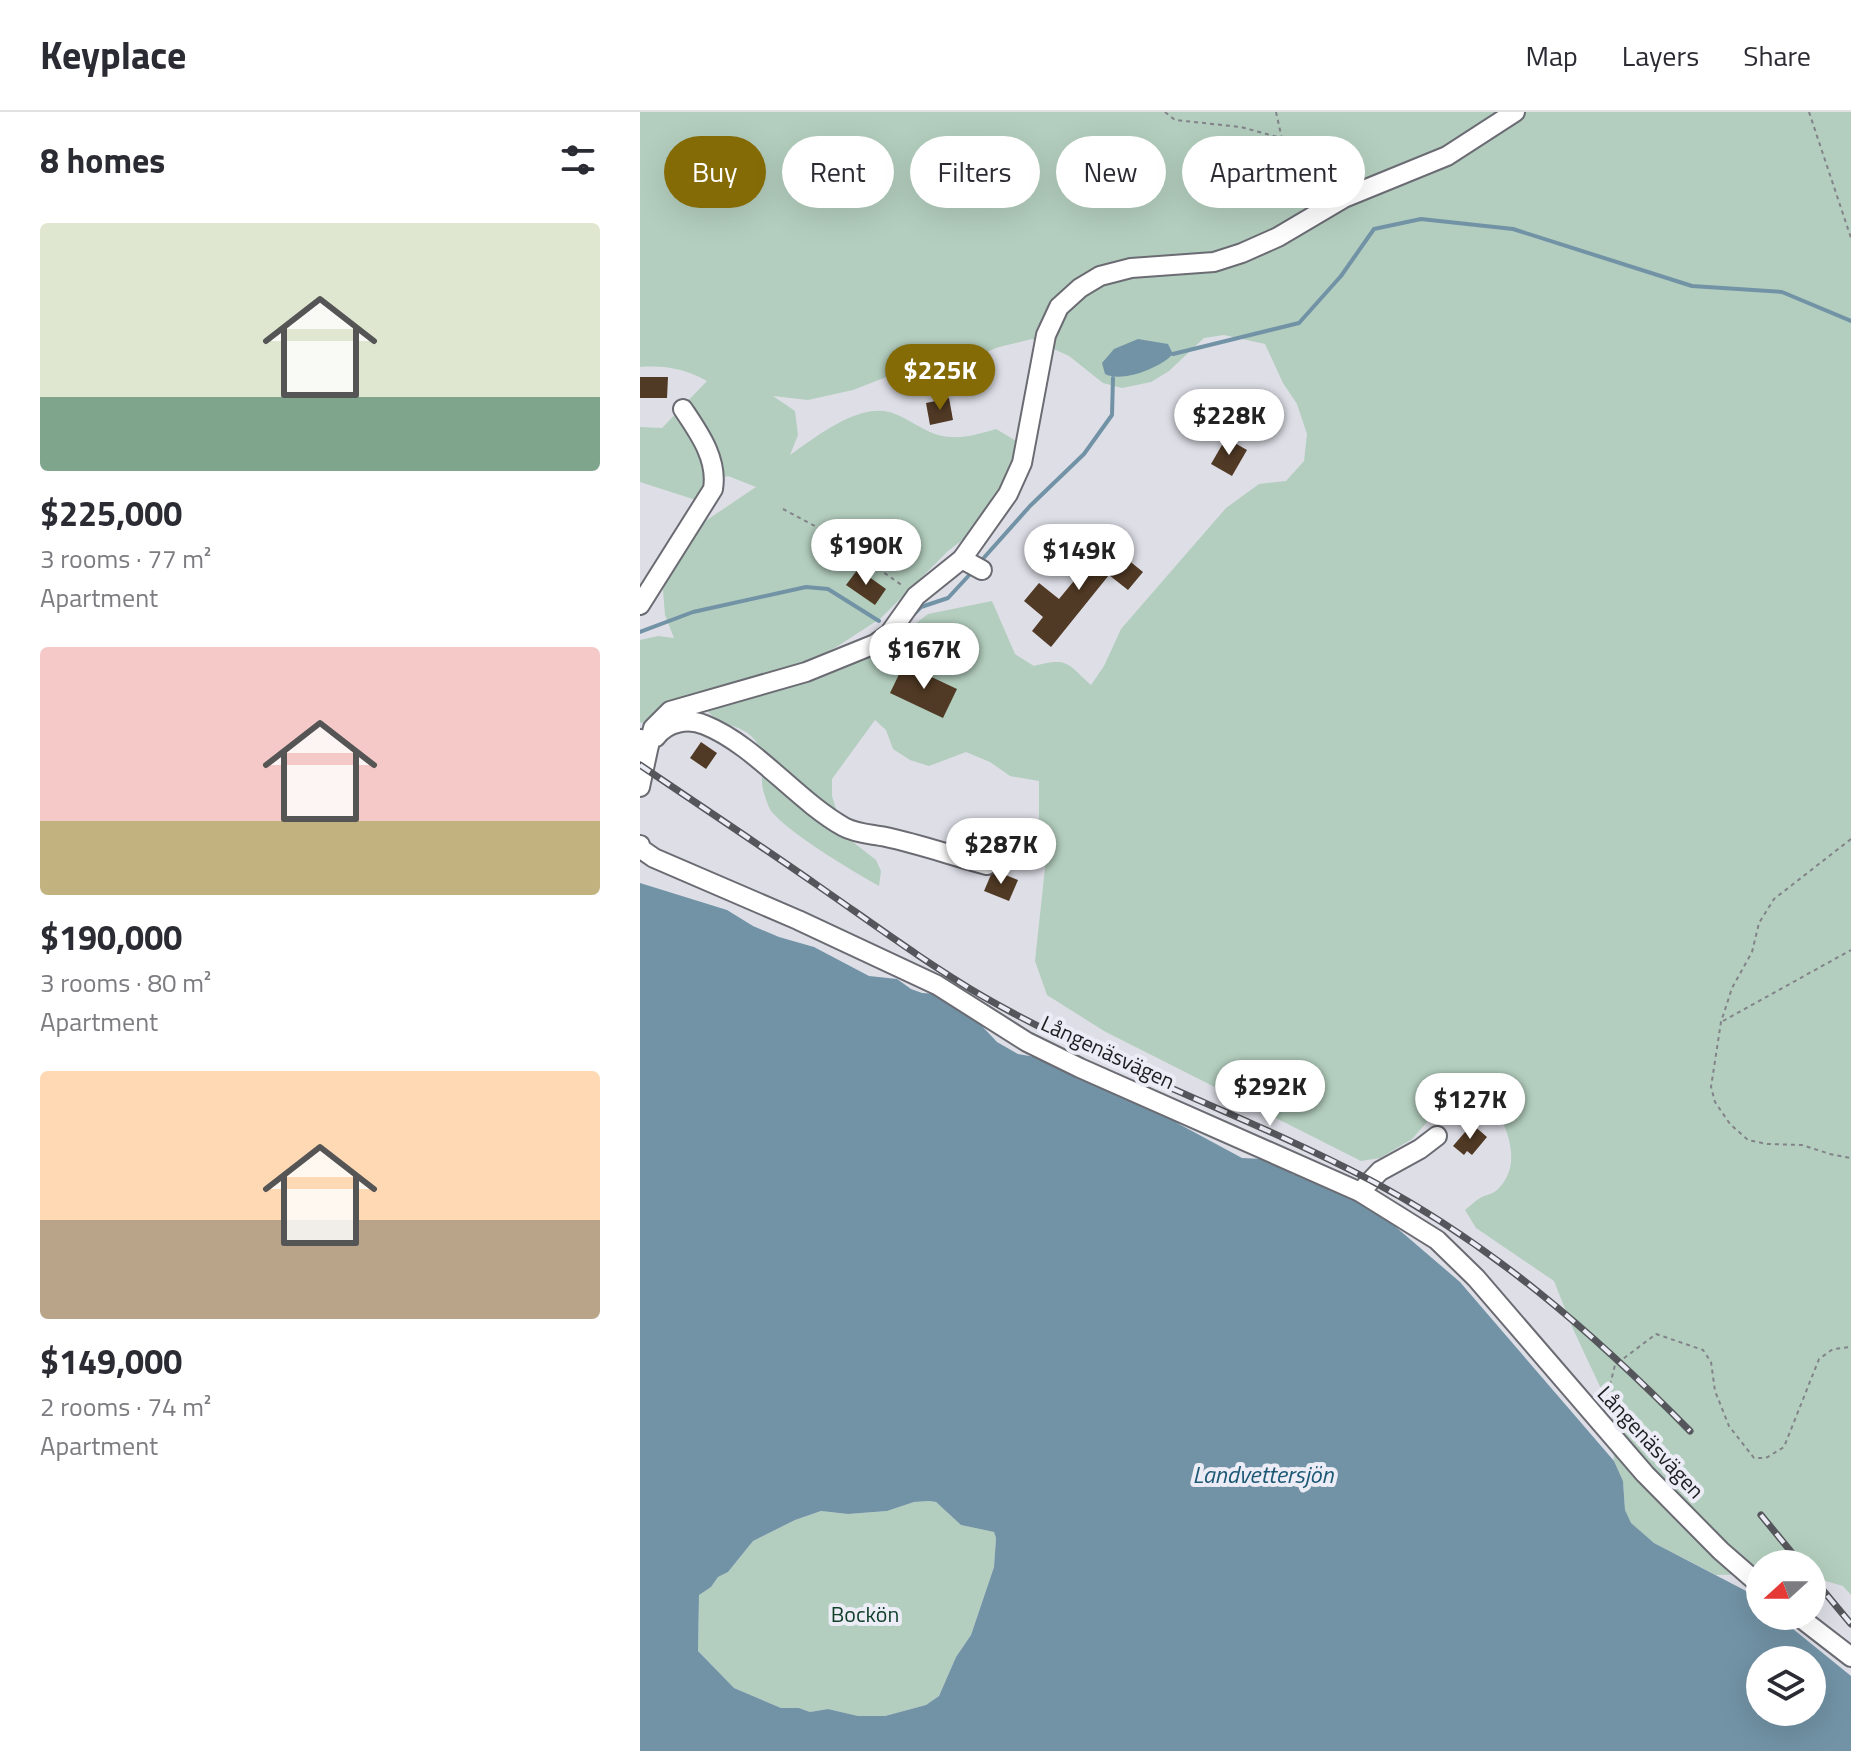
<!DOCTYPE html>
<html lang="en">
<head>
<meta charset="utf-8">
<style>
  :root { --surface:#fff; --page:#f7f7f7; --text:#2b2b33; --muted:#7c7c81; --line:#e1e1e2; --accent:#856b06 }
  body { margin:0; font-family:"Titillium Web",sans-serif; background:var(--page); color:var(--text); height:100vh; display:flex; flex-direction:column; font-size:30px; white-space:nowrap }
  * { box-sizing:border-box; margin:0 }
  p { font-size:26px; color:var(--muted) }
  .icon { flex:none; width:44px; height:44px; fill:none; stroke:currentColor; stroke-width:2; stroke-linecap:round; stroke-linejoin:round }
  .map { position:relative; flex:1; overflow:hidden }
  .panel { display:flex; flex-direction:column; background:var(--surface); width:640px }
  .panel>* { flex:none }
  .top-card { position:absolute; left:24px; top:24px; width:760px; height:72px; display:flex; gap:16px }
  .needle { width:52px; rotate:249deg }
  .buttons { position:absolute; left:1106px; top:1438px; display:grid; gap:16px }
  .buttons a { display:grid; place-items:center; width:80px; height:80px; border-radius:50%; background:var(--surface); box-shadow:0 8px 32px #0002; font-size:40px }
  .price { position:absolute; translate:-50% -68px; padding:0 18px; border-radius:28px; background:#fff; color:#222; font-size:26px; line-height:52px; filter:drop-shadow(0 2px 4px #0008) }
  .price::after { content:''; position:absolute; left:50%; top:48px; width:24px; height:18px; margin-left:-12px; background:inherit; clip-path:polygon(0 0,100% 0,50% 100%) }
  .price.current { background:var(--accent); color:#fff }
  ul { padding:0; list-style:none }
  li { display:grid; align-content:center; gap:16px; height:424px; padding:0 40px }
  li span { display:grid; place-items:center; height:248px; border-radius:8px; color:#555 }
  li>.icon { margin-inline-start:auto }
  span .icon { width:144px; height:144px; fill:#fffc; stroke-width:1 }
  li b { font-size:34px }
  h2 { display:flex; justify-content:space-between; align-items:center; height:96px; padding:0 40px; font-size:34px }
  .tag { padding:0 28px; border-radius:36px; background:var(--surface); box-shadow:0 8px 32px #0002; font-size:28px; line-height:72px }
  .tag.current { background:var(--accent); color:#fff }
  header { display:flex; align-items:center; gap:48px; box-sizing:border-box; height:112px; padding:0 40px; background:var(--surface); border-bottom:2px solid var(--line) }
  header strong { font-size:38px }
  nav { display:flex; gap:44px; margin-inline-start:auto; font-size:28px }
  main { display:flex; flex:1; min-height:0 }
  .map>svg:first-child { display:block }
  .green { fill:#b3cebe }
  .water { fill:#7293a6; fill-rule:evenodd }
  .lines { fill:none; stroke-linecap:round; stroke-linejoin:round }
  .stream { stroke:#7293a6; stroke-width:4 }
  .building { fill:#513a25 }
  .minor-casing { stroke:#6b6b73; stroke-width:22 }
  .path { stroke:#828389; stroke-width:2; stroke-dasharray:4 4; stroke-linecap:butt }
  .minor { stroke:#fff; stroke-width:18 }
  .rail-casing { stroke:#55565b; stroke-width:7 }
  .rail { stroke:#ebecf5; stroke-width:4; stroke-dasharray:12; stroke-linecap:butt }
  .labels { text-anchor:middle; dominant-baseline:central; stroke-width:8; stroke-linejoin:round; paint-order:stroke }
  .street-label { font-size:22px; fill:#1d1e21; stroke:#ebecf5 }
  .park-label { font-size:22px; fill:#103e29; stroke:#ebecf5 }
  .water-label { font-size:24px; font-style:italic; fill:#1c5875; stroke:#ebecf5 }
</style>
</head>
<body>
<header>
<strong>Keyplace</strong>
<nav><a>Map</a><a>Layers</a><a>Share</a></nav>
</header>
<main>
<section class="panel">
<h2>8 homes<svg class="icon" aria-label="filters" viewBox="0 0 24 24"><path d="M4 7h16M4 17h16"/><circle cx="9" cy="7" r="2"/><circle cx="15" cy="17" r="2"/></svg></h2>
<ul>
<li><span style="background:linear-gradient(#dfe7d0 70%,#7fa58c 0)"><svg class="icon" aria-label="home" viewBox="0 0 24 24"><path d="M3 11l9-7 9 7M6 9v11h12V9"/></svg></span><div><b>$225,000</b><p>3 rooms · 77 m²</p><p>Apartment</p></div></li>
<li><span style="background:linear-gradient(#f6c9c9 70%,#c2b280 0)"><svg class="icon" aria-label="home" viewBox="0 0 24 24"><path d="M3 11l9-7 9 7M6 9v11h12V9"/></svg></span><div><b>$190,000</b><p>3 rooms · 80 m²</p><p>Apartment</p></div></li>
<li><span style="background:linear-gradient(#ffd9b3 60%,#b9a48a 0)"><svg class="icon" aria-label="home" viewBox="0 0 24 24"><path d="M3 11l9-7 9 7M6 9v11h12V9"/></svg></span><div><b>$149,000</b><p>2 rooms · 74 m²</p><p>Apartment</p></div></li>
</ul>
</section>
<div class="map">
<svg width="1211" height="1639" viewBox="0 0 1211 1639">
  <rect width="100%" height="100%" fill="#dedee7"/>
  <g class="green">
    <path d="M0,0H1211V1483L1203,1474L1172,1465V1452H1120V1462L1076,1463L1014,1431L990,1411L985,1398L983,1369L974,1349L972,1300L933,1217L914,1169L836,1116L825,1098C830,1094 835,1089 840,1086C845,1083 853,1082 857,1078C881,1055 870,1024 858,1000L818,990L795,1001L772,1027L740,1046L721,1049L464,919L407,883L395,849L405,756L399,716V669L370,664L350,650L326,640L289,654L270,648L253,637L246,618L235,608L192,667V684L204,723L236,748L241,759L239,774C211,758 151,723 131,699C128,694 126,687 124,681C118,664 128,643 114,627C102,612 78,614 67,598L176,566L237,541L288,502L352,489L375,542L394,554C428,545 427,551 451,573L464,554L481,517L586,396L619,372L646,369L664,349L667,322L657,292L643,271L625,232L584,223L564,226L529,259L511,270L482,276L463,271L429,244L392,227L359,235L324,249L254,262L213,278L168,288L133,284L155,299L158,323L150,343C174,326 213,295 244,299C263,302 278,316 295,322C316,329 336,323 356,317L378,330L359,385L330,422L308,439L241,506L198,534L163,553L45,584L20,596L4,612L0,610V528L18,524L34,526L25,503L23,478L28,459L58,414L116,375L88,364L68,370L59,389L0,370V315L22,316L67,269C46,257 25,253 0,255Z"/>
    <path d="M289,1389L296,1390L321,1413L354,1420L356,1426L354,1455L331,1523L316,1545L299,1584L286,1593L245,1604H218L188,1597L170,1600L159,1596H141L94,1576L58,1539L59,1482L71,1475L78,1465L88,1460L113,1429L155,1408L181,1399L208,1402L247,1399L274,1390Z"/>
  </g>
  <g class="water">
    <path d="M498,227L528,232L533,242C520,256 482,271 465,262L462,251L474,237Z"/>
    <path d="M0,771L87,798L113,814L139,825L174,835L229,864L257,867L271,877L282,881L298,882L341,913L357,930L378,942L407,947L441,968L519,998L539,1012L602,1046L623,1047L636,1051L654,1063H665L719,1088L743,1104L820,1170L974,1349L983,1369L985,1398L991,1411L1014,1431L1108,1480L1120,1490V1504H1137L1211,1564V1639H0ZM289,1389L296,1390L321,1413L354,1420L356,1426L354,1455L331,1523L316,1545L299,1584L286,1593L245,1604H218L188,1597L170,1600L159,1596H141L94,1576L58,1539L59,1483L71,1475L78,1465L88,1460L113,1429L155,1408L181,1399L208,1402L247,1399L274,1390ZM1120,1548H1172V1600H1120Z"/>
  </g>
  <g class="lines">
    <g class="stream">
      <path d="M533,242L659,211L701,164L734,117L781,107L873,117L1052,174L1142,180L1211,209"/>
      <path d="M341,449L390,394L444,342L472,303L473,266"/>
      <path d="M274,502L281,495L308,486L333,459"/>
      <path d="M0,520L53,500L166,475L188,477L239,509"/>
    </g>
  </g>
  <g class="building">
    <path d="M0,265H28L27,286H0Z"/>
    <path d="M309,286L313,308L290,313L286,291Z"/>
    <path d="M586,326L607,338L592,364L571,352Z"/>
    <path d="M466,430L503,460L488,478L469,463L411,535L392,519L403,505L384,489L399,471L419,487Z"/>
    <path d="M218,457L246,477L235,493L206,473Z"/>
    <path d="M264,552L317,577L303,606L250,581Z"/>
    <path d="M61,630L77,641L66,657L50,646Z"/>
    <path d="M353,758L378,768L369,789L344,779Z"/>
    <path d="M832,1012L847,1025L832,1043L827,1039L824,1043L813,1034Z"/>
  </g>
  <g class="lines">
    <g class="minor-casing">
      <g id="minor">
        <path d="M322,447L342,458"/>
        <path d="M0,493L73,377C78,347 59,321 43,297"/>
        <path d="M16,625C27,610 48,606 65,613C115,633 156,688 204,715C217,722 232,722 246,725C279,732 313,744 347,753"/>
        <path d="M9,633L13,616L30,599L166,560L235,532L249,522L276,484L322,447L368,382L382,351L406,223L419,195L440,176L460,164L491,156L574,150L602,141L638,125L704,86L807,44L875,0"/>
        <path d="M0,675L9,633L1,627"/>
        <path d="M0,733L1,737L14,746L158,808L297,873L387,930L440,956L720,1080L797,1128L836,1166L1005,1362L1081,1439L1120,1473"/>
        <path d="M720,1080L740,1059L780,1037L797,1024"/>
        <path d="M1158,1504L1211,1545"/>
      </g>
    </g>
    <g class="path">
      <path d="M525,0L535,8L601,15L641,26"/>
      <path d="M636,0L642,27L664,41L691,65L706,68"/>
      <path d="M1169,0L1211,126"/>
      <path d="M143,397L186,420L263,474"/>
      <path d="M1211,727L1134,787L1119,811L1112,840L1092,876L1081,910L1071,975L1075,990L1090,1012L1108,1028L1127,1032L1162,1033L1190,1042L1211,1046"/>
      <path d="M1083,909L1211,838"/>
      <path d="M960,1285L969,1277L975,1253L1016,1222L1063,1238L1071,1250L1075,1279L1089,1314L1114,1346H1126L1144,1335L1179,1247L1193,1237L1211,1235"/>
    </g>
    <use href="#minor" class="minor"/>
    <g class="rail-casing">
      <g id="rail">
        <path d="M0,653C59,693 118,732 177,773C232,811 286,851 344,885C468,956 604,1002 730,1068C851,1132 955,1222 1050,1319"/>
        <path d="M1121,1403L1161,1452"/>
        <path d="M1172,1465L1211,1512"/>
      </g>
    </g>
    <use href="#rail" class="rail"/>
  </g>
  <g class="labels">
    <g class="street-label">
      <text transform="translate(468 940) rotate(25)">Långenäsvägen</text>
      <text transform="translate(1011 1330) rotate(47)">Långenäsvägen</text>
    </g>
    <g class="park-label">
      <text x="225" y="1502">Bockön</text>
    </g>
    <g class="water-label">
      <text x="623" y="1362">Landvettersjön</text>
    </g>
  </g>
</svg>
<div class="buttons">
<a><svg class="needle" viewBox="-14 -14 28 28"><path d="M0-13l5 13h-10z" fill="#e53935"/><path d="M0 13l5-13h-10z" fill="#7c7c81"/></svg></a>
<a><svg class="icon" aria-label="layers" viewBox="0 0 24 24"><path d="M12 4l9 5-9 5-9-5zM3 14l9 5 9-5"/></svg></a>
</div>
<b class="price current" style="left:300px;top:300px">$225K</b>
<b class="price" style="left:589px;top:345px">$228K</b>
<b class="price" style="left:226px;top:475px">$190K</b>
<b class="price" style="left:439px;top:480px">$149K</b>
<b class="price" style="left:284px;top:579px">$167K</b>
<b class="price" style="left:361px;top:774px">$287K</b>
<b class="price" style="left:630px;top:1016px">$292K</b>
<b class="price" style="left:830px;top:1029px">$127K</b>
<div class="top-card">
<a class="tag current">Buy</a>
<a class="tag">Rent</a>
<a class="tag">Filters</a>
<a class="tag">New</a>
<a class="tag">Apartment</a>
</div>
</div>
</main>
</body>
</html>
